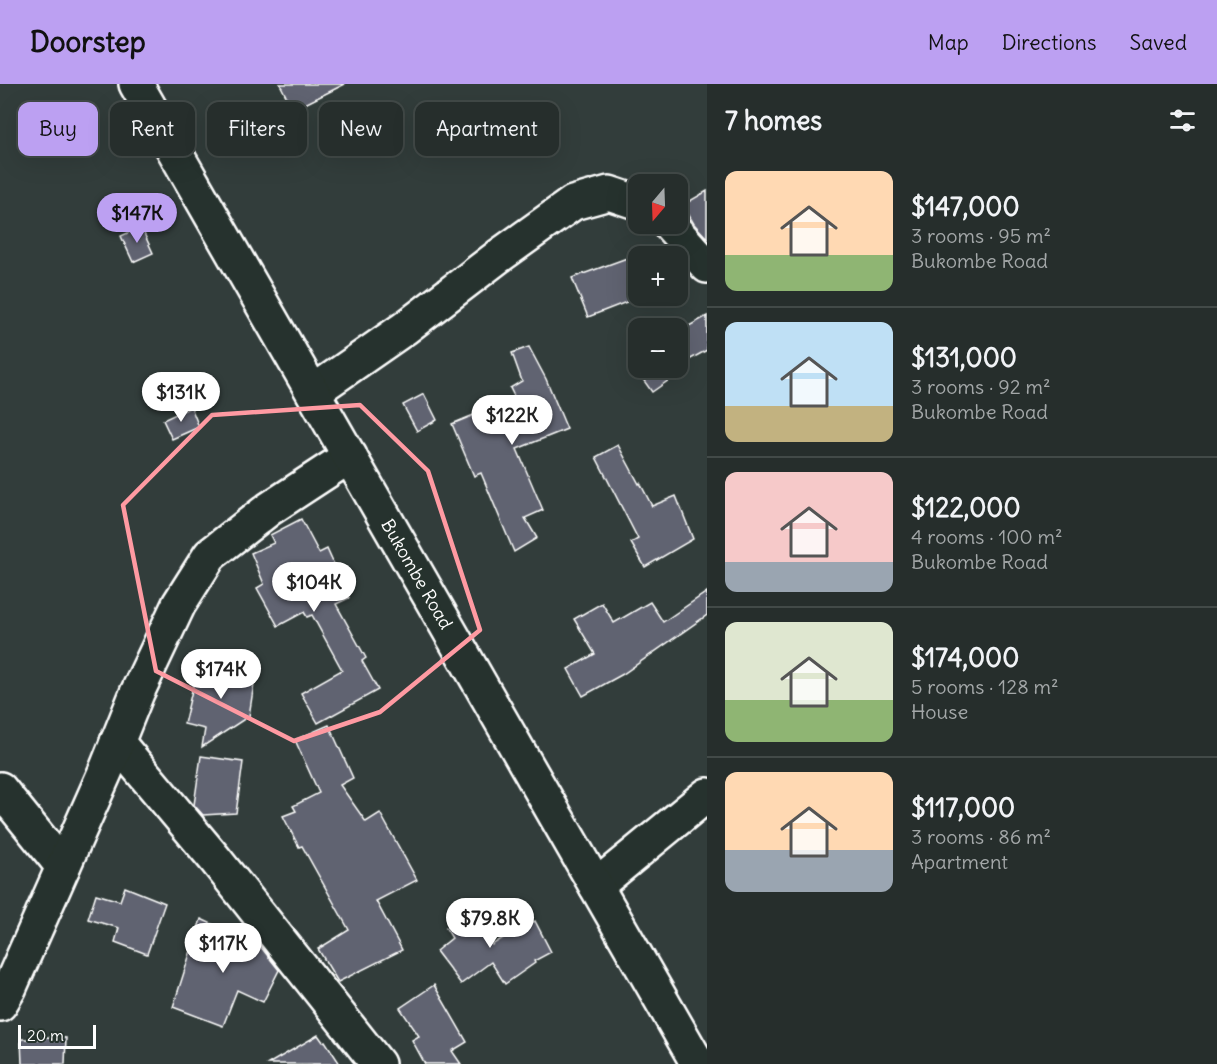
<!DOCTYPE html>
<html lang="en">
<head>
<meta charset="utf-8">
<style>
  :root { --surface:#262e2c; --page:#2e3634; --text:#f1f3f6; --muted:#a4a8a9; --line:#424a48; --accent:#bca0f2 }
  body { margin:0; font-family:Delius,sans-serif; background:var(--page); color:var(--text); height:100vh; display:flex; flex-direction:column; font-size:22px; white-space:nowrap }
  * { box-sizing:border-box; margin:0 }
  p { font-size:20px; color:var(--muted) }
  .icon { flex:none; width:33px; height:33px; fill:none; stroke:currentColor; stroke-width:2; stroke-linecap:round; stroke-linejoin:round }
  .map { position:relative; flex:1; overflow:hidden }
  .panel { display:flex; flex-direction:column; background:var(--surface); width:510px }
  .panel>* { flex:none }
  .top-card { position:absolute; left:18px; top:18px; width:570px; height:54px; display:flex; gap:12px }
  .needle { width:39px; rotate:199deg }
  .controls { position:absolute; left:628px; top:90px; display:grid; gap:12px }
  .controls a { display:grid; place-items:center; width:60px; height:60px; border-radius:12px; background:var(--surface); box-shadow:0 6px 24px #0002,0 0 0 2px var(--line); font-size:30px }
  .scale { position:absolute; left:18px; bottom:15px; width:78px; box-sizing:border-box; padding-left:6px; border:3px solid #fff; border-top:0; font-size:16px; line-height:21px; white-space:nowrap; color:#fff; -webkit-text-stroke:4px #26332d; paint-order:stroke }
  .price { position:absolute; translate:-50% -51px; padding:0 14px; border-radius:21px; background:#fff; color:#222; font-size:20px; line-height:39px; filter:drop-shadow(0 2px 3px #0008) }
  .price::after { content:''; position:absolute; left:50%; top:36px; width:18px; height:14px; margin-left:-9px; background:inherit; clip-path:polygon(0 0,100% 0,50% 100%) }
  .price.selected { background:var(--accent); color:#111 }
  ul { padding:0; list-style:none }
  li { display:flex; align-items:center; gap:18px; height:150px; padding:0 18px }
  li+li { border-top:2px solid var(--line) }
  li span { display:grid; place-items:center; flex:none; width:168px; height:120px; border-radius:12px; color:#555 }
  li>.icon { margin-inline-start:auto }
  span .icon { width:72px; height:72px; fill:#fffc; stroke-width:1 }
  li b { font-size:26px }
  h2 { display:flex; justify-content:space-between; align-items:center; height:72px; padding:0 18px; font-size:26px }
  .chip { padding:0 21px; border-radius:12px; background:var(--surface); box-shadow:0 6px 24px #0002,0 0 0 2px var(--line); font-size:21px; line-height:54px }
  .chip.selected { background:var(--accent); color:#111 }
  header { display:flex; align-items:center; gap:36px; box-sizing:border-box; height:84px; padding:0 30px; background:var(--accent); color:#111 }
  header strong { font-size:28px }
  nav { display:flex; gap:33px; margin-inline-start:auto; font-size:21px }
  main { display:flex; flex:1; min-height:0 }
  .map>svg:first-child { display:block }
  .building { fill:#616471; stroke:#fff; stroke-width:1.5 }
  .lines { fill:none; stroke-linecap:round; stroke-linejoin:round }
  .minor-casing { stroke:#fff; stroke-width:38 }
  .major-casing { stroke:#fff; stroke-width:38 }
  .minor { stroke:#26332d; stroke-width:33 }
  .major { stroke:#26332d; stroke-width:33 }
  .marked { fill:none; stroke:#ff9aa2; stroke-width:4.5; stroke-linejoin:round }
  .labels { text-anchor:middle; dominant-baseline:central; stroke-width:5; stroke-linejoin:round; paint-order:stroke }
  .street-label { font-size:18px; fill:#fff; stroke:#26332d }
</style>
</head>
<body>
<header>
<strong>Doorstep</strong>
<nav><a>Map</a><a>Directions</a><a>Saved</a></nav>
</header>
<main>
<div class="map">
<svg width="707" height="980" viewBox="0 0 707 980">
  <rect width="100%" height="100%" fill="#323d3b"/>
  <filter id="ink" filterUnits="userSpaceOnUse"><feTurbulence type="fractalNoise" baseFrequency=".0167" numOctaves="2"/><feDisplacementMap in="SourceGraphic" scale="12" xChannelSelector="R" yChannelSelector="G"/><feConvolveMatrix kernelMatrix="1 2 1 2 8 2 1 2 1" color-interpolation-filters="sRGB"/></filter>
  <g filter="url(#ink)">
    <g class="building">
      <path d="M280,0H345L293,26Z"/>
      <path d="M707,107V154L694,140L683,121Z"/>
      <path d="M141,143L153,169L133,178L121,152Z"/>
      <path d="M627,174L639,204V212H642L588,233L572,194Z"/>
      <path d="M707,232V266L678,282V248Z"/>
      <path d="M529,263L546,295L567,345L517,365L543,426L525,434L537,454L514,468L481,389L474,392L452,340L515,314L510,304L522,297L512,269Z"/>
      <path d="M635,284H686L652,308Z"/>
      <path d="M424,310L437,336L417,347L403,321Z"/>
      <path d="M191,323L199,343L172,355L163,336Z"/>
      <path d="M618,361L639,400L640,399L652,422L676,412L693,455L645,483L631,459L638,455L596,373Z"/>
      <path d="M301,435L319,469L327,465L349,514L336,520L366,574L362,577L378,606L318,639L301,609L342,586L312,531L307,533L304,528L278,542L257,504L264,500L251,469L274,459L270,451Z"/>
      <path d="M707,508V531L623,590L583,612L568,585L595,570L574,535L602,519L614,539L650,518L663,538Z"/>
      <path d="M224,577L234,590L257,580L249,632L202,663L205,645L184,640L194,598Z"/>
      <path d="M329,641L353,694L340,701L366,738L380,729L417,796L376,817L402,866L338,898L318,865L349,846L302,762L299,763L283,732L296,727L293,722L319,709L295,656Z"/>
      <path d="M201,672L243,678L236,729L203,731L194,721Z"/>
      <path d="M125,803L165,819L147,870L115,858L119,844L88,835L96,810L120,817Z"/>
      <path d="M474,820L492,861L503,854L535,837L551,868L534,877L535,879L505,900L491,878L461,900L436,867L452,854L446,844L460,837L457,830Z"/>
      <path d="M201,835L260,862L279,886L263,918L237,906L223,942L173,923Z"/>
      <path d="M434,901L467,958L452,967L461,980H425L412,956L419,952L400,924Z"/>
      <path d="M318,951L323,958L325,957L340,980H268Z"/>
      <path d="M43,953L66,954L65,980H22L21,955H42Z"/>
    </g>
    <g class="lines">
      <g class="minor-casing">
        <g id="minor">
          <path d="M669,140L707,182"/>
          <path d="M313,308L405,244L499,172L573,119L609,109L639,119"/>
          <path d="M117,658L215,775L378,980"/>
          <path d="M0,705L63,783"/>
          <path d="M596,802L707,711"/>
          <path d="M0,920L9,905L106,686L137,609L179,520L210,471L269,425L350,372"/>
        </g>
      </g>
      <g class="major-casing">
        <path id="major" d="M136,0L698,980"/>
      </g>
      <use href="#minor" class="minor"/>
      <use href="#major" class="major"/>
    </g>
  </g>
  <path class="marked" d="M360,321L428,387L480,546L380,628L294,657L156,587L123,421L212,331Z"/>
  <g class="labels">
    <g class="street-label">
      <text transform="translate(417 490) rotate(60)">Bukombe Road</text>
    </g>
  </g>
</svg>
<div class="controls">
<a><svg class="needle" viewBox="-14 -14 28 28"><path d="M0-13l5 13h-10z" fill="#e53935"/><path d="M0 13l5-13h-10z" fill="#a4a8a9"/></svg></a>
<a>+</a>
<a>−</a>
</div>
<div class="scale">20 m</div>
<b class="price selected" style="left:137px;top:160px">$147K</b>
<b class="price" style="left:181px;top:339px">$131K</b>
<b class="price" style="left:512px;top:362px">$122K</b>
<b class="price" style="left:314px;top:529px">$104K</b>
<b class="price" style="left:221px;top:616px">$174K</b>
<b class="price" style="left:490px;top:865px">$79.8K</b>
<b class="price" style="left:223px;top:890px">$117K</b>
<div class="top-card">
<a class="chip selected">Buy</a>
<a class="chip">Rent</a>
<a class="chip">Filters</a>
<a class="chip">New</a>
<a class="chip">Apartment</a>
</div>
</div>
<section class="panel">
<h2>7 homes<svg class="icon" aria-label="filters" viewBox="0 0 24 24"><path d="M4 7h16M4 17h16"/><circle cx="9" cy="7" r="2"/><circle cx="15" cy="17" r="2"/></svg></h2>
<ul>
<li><span style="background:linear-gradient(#ffd9b3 70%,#8fb573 0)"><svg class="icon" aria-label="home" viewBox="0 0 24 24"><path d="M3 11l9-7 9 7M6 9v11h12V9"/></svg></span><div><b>$147,000</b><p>3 rooms · 95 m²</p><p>Bukombe Road</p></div></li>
<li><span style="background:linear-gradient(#bfe0f5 70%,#c2b280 0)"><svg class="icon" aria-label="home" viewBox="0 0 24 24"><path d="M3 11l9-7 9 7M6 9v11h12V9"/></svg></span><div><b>$131,000</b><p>3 rooms · 92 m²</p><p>Bukombe Road</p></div></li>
<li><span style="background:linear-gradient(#f6c9c9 75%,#9aa5b1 0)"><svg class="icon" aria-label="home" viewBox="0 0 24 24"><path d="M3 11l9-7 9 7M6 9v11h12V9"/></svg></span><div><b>$122,000</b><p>4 rooms · 100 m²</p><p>Bukombe Road</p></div></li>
<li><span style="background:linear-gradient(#dfe7d0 65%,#8fb573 0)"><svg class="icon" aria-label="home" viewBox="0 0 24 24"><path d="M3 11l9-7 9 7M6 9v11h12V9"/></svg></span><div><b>$174,000</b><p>5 rooms · 128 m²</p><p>House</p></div></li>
<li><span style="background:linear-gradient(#ffd9b3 65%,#9aa5b1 0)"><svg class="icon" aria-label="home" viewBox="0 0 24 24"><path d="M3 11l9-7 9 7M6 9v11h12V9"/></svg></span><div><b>$117,000</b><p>3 rooms · 86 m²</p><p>Apartment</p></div></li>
</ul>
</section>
</main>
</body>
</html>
